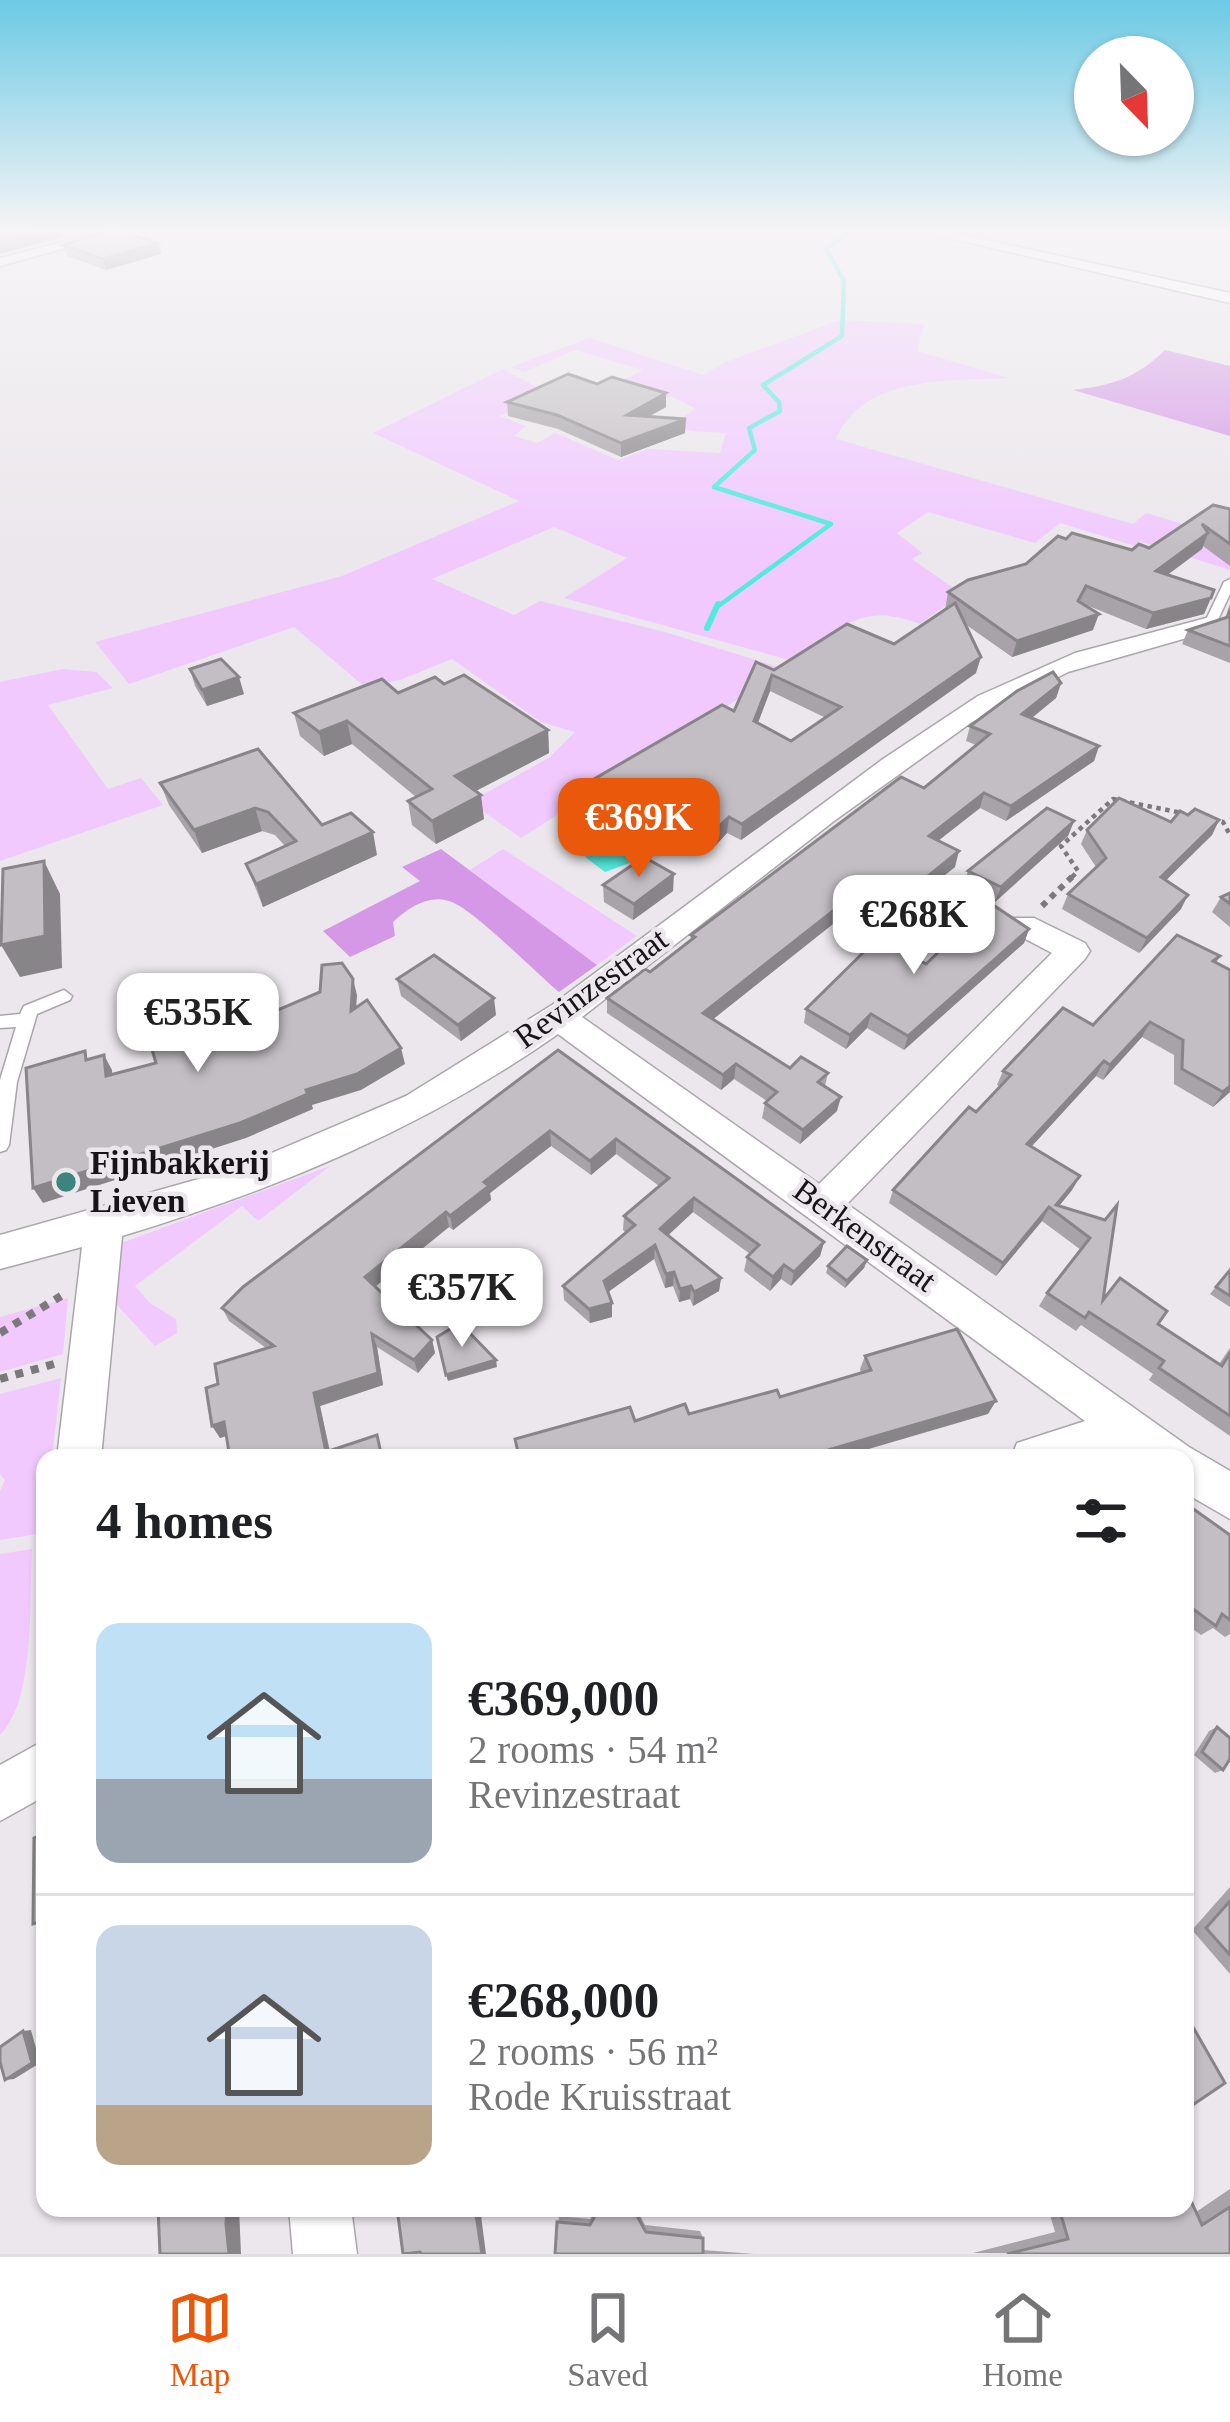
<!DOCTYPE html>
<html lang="en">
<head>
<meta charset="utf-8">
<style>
  :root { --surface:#fff; --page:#f2f2f2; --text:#202124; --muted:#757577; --line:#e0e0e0; --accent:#ea580c }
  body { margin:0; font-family:Georgia,serif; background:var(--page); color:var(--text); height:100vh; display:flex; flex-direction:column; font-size:45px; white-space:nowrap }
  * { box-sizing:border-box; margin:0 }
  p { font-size:39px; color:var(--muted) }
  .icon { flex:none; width:66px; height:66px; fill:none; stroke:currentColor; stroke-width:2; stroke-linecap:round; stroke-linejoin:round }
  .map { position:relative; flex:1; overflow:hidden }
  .drawer { position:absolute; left:36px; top:1449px; width:1158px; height:768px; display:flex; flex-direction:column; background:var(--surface); border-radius:24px; box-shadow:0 3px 9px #0004 }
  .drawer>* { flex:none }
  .needle { width:78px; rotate:157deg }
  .fabs { position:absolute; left:1074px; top:36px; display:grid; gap:24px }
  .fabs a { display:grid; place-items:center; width:120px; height:120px; border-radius:50%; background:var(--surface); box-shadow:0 3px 9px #0004; font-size:60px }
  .price { position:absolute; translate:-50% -102px; padding:0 27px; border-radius:24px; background:#fff; color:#222; font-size:39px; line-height:78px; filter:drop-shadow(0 3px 6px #0008) }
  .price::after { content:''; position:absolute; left:50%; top:72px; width:36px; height:27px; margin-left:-18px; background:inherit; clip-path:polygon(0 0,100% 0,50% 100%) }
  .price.current { background:var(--accent); color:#fff }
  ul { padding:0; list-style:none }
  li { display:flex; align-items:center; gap:36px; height:300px; padding:0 60px }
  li+li { border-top:3px solid var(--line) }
  li span { display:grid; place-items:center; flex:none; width:336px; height:240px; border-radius:24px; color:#555 }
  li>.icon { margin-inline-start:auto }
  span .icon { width:144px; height:144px; fill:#fffc; stroke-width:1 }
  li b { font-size:51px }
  h2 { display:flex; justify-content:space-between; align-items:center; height:144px; padding:0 60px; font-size:51px }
  .dock { display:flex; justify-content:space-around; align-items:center; height:168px; border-top:3px solid var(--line); background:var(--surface); font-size:33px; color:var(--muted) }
  .dock a { display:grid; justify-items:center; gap:6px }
  .dock .current { color:var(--accent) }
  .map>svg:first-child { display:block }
  .green { fill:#f1c9ff }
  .forest { fill:#d498e7 }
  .water { fill:#53eade }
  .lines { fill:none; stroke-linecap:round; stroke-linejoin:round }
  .stream-far1 { stroke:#53eade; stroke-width:4.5 }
  .stream { stroke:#53eade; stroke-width:6 }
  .lane-casing { stroke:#aaa6ab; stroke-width:3 }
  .street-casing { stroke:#aaa6ab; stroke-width:3 }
  .path-far2 { stroke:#7c797c; stroke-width:4.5; stroke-dasharray:4.5 4.5; stroke-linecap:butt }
  .path-far1 { stroke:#7c797c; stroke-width:6; stroke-dasharray:6 6; stroke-linecap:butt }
  .path { stroke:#7c797c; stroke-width:8; stroke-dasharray:8 8; stroke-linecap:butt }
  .lane { fill:#fff; fill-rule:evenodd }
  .street { fill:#fff; fill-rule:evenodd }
  .wall { fill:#a7a3a8; fill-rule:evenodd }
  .shaded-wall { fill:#888588 }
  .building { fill:#c2bec3; stroke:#888588; stroke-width:3; fill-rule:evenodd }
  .poi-dot { fill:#3d847e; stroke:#ebe7ec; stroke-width:4.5 }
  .labels { text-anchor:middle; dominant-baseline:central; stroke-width:9; stroke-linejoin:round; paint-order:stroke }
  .street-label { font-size:33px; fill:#161416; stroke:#ebe7ec }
  .poi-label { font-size:33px; font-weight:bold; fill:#161416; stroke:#ebe7ec; text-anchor:start }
</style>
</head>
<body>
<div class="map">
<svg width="1230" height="2254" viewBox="0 0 1230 2254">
  <rect width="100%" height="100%" fill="#ebe7ec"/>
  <g class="green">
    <path d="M840,320L924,324L917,351L1009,378C950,381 863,375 836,439L1133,524L1146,513L1230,538V570L1139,541L1135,546L1060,523L1035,543L928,512L897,533L922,553L912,559L962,594L920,624C860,601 842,628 793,661L564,598L627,558L554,527L432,579L514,615L540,601L665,632L785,669L521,838L470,802L550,757L575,732L541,722L452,659L400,680L365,687L294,627L129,684L95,642L342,576L519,501L373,433L503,369L548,393L500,416L526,426L514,436L537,443L555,433L618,460L649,449L720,453L726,433L690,431L673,423L696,409L671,396L655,402L609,387L643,370L575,350L524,372L510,367L590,338L703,375L726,362Z"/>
    <path d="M63,669L96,672L113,688L48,705L108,789L141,778L163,805L0,861V682Z"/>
    <path d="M503,849L637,936L597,965L470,870Z"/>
    <path d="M330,1166L258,1221L242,1206L135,1286L150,1303L176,1319L177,1333L155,1346L115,1303L119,1244Z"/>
    <path d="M68,1298L63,1354L0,1372V1317Z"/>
    <path d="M61,1378L52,1458H45V1521L34,1621L44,1533L0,1540V1491L5,1480L0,1474V1394Z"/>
    <path d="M32,1549C29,1599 36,1699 0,1735V1554Z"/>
  </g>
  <g class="forest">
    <path d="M1165,350L1230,366V436L1073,390C1113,385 1135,379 1165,350Z"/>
    <path d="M441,849L597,965L559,992C535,972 478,914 454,903C432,892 409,907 393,922L395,936L350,957L323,931L420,881L402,867Z"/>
  </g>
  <path class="water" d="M631,836L652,848L650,864L638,860L605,872L585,857L612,838Z"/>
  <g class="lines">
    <path class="stream-far1" d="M717,607L831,524L714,487L755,450L749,428L780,411L779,402L763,385L842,336L844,281L826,249L850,232"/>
    <path class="stream" d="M707,628L718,604"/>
    <g class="lane-casing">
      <g id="lane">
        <path d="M1230,579V594L1216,624L1206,627L1204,624L1224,582Z"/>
        <path d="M64,990L72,996L70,1000L37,1014L17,1082L9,1145L6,1150L0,1152V1080L16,1027L0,1028V1016L20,1014L24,1006Z"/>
      </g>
    </g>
    <g class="street-casing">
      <g id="street">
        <path d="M100,232H124L0,266V258Z"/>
        <path d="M923,232H950L1230,293V303Z"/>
        <path d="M1210,617L1218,619V629L1068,672L972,722L834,821L582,1017L819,1184L1052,953L1012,932L1007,925L1012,918H1034L1085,943L1090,951L1085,959L847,1204L1189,1447L1230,1471V1519L1185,1493V1458H1136L1124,1450L1098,1458H1011L1017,1443L1085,1421L558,1034C423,1129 279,1188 122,1236L101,1458H57L82,1247L0,1269V1235L234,1169L406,1096L552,1005L883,759L978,696L1075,653Z"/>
        <path d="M45,1740V1796L0,1821V1765Z"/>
        <path d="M289,2208H351L357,2254H293Z"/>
      </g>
    </g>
    <g class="path-far2">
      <path d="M1213,819L1223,822L1230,835"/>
      <path d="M1072,877L1078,871L1061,846L1113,799L1182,813"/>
    </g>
    <path class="path-far1" d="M1042,906L1075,874"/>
    <g class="path">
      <path d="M0,1333L61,1296"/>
      <path d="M0,1379L54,1364"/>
    </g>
    <use href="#lane" class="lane"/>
    <use href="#street" class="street"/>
  </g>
  <g class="wall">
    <path d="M158,243L161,254L106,270L67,256L63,245Z"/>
    <path d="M507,402L666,407L648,417L685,433L621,457L558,429L508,416Z"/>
    <path d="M1230,509V566L1203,546L1202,549L1167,575L1214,590L1204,614L1146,629L1081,603L1093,630L1012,657L965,624L976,673L741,840L727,833L715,846L685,844L623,809L603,822L575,807V790L734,711L774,670L894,644L945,610L948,592L1026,564L1066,539L1132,550L1149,548ZM770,691L826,718L791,741L758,723Z"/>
    <path d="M1230,604V663L1182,644L1188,630L1225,618Z"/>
    <path d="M190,669L244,694L207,706L195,686Z"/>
    <path d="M1061,683L1056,698L1032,718L1099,746L1094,761L1006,821L980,808L938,841L955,867L902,909L872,893L713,1019L790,1068L828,1073L825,1086L837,1111L800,1144L762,1118L765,1103L767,1101L734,1079L721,1090L607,1013V998L650,972L690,941L691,935L924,788L976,745L966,741L970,726Z"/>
    <path d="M444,684L548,730L549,753L476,791L484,819L436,844L412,825L408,801L416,797L352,744L324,756L300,736L294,713Z"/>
    <path d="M160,783L322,825L377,855L263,907L246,864L285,846L275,835L262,831L202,853L169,805Z"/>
    <path d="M1188,815L1219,820L1212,835L1166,880L1181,909L1139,953L1062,909L1068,894L1096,867L1081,844L1087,830L1171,822Z"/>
    <path d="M1074,821L1068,836L995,902L963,886L968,871Z"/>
    <path d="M603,885L673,891L633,920L604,902Z"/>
    <path d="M1230,893V927L1212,912L1221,897Z"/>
    <path d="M1029,929L1024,943L904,1050L867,1028L846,1049L804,1023L806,1009L926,964Z"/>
    <path d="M1220,956L1216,963L1230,970V1092L1213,1107L1174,1084V1055L1142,1037L1103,1080L1096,1076L1031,1147L1080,1176L1072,1190L1059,1206L1105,1220L1103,1300L1158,1324L1219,1364L1230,1348V1436L1149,1380L1153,1374L1081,1325L1076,1331L1039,1306L1047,1293L1081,1250L1042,1221L996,1276L889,1203L893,1190L976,1112L1000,1087L997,1085L1003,1071L1093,1025Z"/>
    <path d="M397,979L496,1015L461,1041L401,996Z"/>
    <path d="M558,1050L824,1242L820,1256L791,1286L781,1279L770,1291L744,1271L747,1257L750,1254L693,1212L668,1235L721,1278L719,1291L693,1306L690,1299L679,1302L673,1286L665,1288L654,1259L608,1292L612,1317L590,1323L564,1300L563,1286L626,1233L623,1230L624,1216L659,1186L616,1154L591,1175L551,1146L490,1193L491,1200L453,1230L449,1227L375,1286L432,1340L435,1353L418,1373L377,1347L383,1385L320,1406L330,1451L377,1435L384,1458H230L226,1436L220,1438L218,1384L266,1348L229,1321L222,1308Z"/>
    <path d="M867,1260L864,1268L845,1288L826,1273L828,1266Z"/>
    <path d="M1230,1269V1307L1210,1294Z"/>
    <path d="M865,1356L988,1414L635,1421L689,1414L780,1397L861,1373L860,1369Z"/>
    <path d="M1185,1503L1230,1535V1634L1225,1637L1213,1628L1201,1635L1185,1623Z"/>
    <path d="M1217,1727L1223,1770L1215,1773L1194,1755L1209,1731Z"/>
    <path d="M1230,1887V1974L1192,1930Z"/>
    <path d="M1185,2027H1193L1194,2104L1185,2101Z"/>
    <path d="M1230,2189V2254L973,2253L1055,2232L1048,2208H1185L1196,2212Z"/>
    <path d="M597,2208L637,2210L645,2225L700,2231L703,2238V2250L754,2254H555L559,2216L590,2219Z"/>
  </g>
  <g class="shaded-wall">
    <path d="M34,232H62L63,237L0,254V241Z"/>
    <path d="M158,243L161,254L106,270L103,259Z"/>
    <path d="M666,393V407L626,429L627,415Z"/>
    <path d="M686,419L685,433L621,457V443Z"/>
    <path d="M1208,533L1202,549L1150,588L1156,571Z"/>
    <path d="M1211,598L1204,614L1146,629L1153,613Z"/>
    <path d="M1099,614L1093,630L1012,657L1017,641Z"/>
    <path d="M981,657L976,673L741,840L742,824Z"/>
    <path d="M772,675L770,691L752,738L754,721Z"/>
    <path d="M239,677L244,694L207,706L202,690Z"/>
    <path d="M1061,683L1056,698L1018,729L1022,714Z"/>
    <path d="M347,721L352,744L324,756L319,732Z"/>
    <path d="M548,730L549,753L458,800L455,776Z"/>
    <path d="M1099,746L1094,761L1006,821L1011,806Z"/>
    <path d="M623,792V809L603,822L602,806Z"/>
    <path d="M984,793L980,808L925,851L929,836Z"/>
    <path d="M481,795L484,819L436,844L432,821Z"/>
    <path d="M255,808L262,831L202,853L194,830Z"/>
    <path d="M729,817L727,833L715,846L716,829Z"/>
    <path d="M1219,820L1212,835L1154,892L1161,877Z"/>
    <path d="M1074,821L1068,836L995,902L1001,887Z"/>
    <path d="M373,832L377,855L263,907L256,884Z"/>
    <path d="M959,851L955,867L902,909L906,894Z"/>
    <path d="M44,861L60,894L62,968L20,977L1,945Z"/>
    <path d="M674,874L673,891L633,920L634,904Z"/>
    <path d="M875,878L872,893L702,1028L703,1013Z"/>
    <path d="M1188,895L1181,909L1139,953L1147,938Z"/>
    <path d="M1029,929L1024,943L904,1050L908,1036Z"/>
    <path d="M353,979L357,995L355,1027L351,1011Z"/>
    <path d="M494,998L496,1015L461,1041L458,1025Z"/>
    <path d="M871,1014L867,1028L846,1049L850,1035Z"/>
    <path d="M1150,1022L1142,1037L1103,1080L1110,1065Z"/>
    <path d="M401,1048L405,1064L361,1090L312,1105L313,1109L246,1138L43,1203L33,1188L306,1090Z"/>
    <path d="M104,1055L112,1070L114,1092L106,1076Z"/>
    <path d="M1104,1061L1096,1076L1020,1159L1027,1144Z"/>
    <path d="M736,1064L734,1079L721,1090L723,1075Z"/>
    <path d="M1230,1086V1092L1213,1107L1223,1092Z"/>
    <path d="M841,1097L837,1111L800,1144L803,1130Z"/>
    <path d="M550,1131L551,1146L490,1193L491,1200L453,1230L450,1216L484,1182Z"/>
    <path d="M616,1139V1154L591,1175L590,1161Z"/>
    <path d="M1080,1176L1072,1190L1055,1211L1056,1205Z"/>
    <path d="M694,1198L693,1212L660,1243V1229Z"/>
    <path d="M1049,1207L1042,1221L996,1276L1003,1263Z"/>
    <path d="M446,1212L449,1227L370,1291L365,1277Z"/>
    <path d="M824,1242L820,1256L791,1286L794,1272Z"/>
    <path d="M655,1245L654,1259L604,1295V1281Z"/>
    <path d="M867,1260L864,1268L845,1288L847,1281Z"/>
    <path d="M784,1265L781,1279L770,1291L773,1277Z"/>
    <path d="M674,1272L673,1286L665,1288L666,1274Z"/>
    <path d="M721,1278L719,1291L693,1306L694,1292Z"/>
    <path d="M691,1286L690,1299L679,1302L680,1289Z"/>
    <path d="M612,1303V1317L590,1323L589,1309Z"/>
    <path d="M372,1334L377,1347L383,1385L320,1406L331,1458L326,1452L314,1393Z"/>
    <path d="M432,1340L435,1353L418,1373L414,1360Z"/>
    <path d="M496,1360L497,1367L448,1381L446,1375Z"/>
    <path d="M996,1401L988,1414L838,1458H801Z"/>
    <path d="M224,1422L232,1434L220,1438L212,1426Z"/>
    <path d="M31,2030L40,2063L14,2079L5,2080L23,2031Z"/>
    <path d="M227,2208H239L241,2254H229L226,2224Z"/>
    <path d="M475,2208H480L486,2254H482Z"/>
  </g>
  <g class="building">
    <path d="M0,232H34L0,241Z"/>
    <path d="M104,232H123L158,243L103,259L63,245Z"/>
    <path d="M568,374L597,384L612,377L666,393L627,415L686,419L621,443L557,415L507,402Z"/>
    <path d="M1213,505L1230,509V544L1202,524L1208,533L1156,571L1214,590L1211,598L1153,613L1086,586L1078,601L1099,614L1017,641L948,592L968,580L1026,564L1058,536L1066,539L1072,533L1132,550L1139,544L1149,548Z"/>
    <path d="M955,603L981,657L742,824L729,817L716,829L686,828L623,792L602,806L575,790L722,705L734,711L756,662L774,670L847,624L894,644ZM772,675L841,707L791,741L754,721Z"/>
    <path d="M1230,609V646L1188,630L1228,617Z"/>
    <path d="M221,659L239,677L202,690L190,669Z"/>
    <path d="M1053,672L1061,683L1022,714L1099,746L1011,806L984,793L929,836L959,851L906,894L875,878L703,1013L790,1068L801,1057L828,1073L818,1082L841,1097L803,1130L765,1103L777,1092L736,1064L723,1075L607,998L645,969L650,972L695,937L691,935L901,777L924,788L990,734L970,726L1017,691Z"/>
    <path d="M464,675L548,730L455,776L481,795L432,821L408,801L432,789L347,721L319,732L294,713L382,679L398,693L435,677L444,684Z"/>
    <path d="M258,749L322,825L351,813L373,832L256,884L246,864L296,841L268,812L255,808L194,830L160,783Z"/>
    <path d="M1119,798L1171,822L1180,811L1188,815L1195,809L1219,820L1161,877L1188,895L1147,938L1068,894L1106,858L1087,830Z"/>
    <path d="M1047,808L1074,821L1001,887L968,871Z"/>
    <path d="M644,857L674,874L634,904L603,885Z"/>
    <path d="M44,861L45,936L1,945L3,869Z"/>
    <path d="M1230,893V904L1221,897Z"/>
    <path d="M990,903L1029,929L908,1036L871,1014L850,1035L806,1009L879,937L926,964Z"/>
    <path d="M1177,935L1220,956L1213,961L1230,970V1086L1223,1092L1182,1069L1183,1040L1150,1022L1110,1065L1104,1061L1027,1144L1080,1176L1056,1205L1105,1220L1117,1205L1103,1300L1120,1278L1167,1311L1158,1324L1222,1366L1230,1353V1416L1159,1368L1164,1361L1089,1312L1085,1318L1047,1293L1090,1238L1049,1207L1003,1263L893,1190L969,1107L976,1112L1011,1075L1003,1071L1063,1008L1093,1025Z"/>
    <path d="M434,955L494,998L458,1025L397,979Z"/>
    <path d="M342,963L353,979L351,1011L367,1000L401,1048L357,1074L306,1090L308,1094L240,1123L33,1188L26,1068L85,1051L86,1060L104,1055L106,1076L156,1063L140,1009L152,1005L150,1001L193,986L195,991L213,985L220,999L232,995L245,1024L320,992L322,965Z"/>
    <path d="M558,1050L824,1242L794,1272L784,1265L773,1277L747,1257L759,1245L694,1198L660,1229L721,1278L694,1292L691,1286L680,1289L674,1272L666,1274L655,1245L604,1281L612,1303L589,1309L563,1286L635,1225L624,1216L669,1178L616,1139L590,1161L550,1131L484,1182L489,1186L450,1216L446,1212L365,1277L432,1340L414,1360L372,1334L378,1373L314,1393L326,1452L377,1435L382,1458H230L224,1422L212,1426L206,1388L218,1384L215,1364L274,1346L222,1308L243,1287Z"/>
    <path d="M847,1246L867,1260L847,1281L828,1266Z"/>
    <path d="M1230,1270V1296L1216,1287Z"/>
    <path d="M460,1323L496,1360L446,1375L437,1337Z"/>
    <path d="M957,1329L996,1401L801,1458H498L518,1452L515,1439L630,1407L635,1421L685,1404L689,1414L777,1390L780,1397L871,1370L865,1356Z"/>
    <path d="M1185,1503L1230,1535V1620L1222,1614L1216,1626L1185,1603Z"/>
    <path d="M1217,1727L1230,1738V1759L1223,1770L1202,1752Z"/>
    <path d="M45,1834V1920L33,1924L34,1838Z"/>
    <path d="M1230,1901V1955L1206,1928Z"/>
    <path d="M1193,2027L1225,2083L1194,2104L1185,2088V2033Z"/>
    <path d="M23,2031L32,2063L5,2080L0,2062V2047Z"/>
    <path d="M1185,2188L1202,2225L1230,2207V2254H1007L1068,2239L1059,2208H1185Z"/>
    <path d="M158,2208H227L226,2224L229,2254H160Z"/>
    <path d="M397,2208H475L482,2254H421L420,2252L403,2254Z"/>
    <path d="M597,2212L637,2216L646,2232L703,2238V2254H555L557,2222L590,2225Z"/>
  </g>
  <linearGradient id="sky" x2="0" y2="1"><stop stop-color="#6ccae4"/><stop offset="0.42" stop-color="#f6f4f6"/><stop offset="1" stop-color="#f6f4f6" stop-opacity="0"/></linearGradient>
  <rect width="1230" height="548" fill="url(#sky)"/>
  <circle class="poi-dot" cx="66" cy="1182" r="12"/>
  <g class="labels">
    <g class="street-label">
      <text transform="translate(591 988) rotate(-36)">Revinzestraat</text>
      <text transform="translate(865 1235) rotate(36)">Berkenstraat</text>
    </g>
    <g class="poi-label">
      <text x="90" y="1163">Fijnbakkerij<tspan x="90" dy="38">Lieven</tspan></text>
    </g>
  </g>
</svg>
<div class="fabs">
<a><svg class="needle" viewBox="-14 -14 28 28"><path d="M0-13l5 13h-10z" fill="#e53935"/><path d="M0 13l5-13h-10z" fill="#757577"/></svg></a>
</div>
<b class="price current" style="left:639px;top:880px">€369K</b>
<b class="price" style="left:914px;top:977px">€268K</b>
<b class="price" style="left:198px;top:1075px">€535K</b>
<b class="price" style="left:462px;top:1350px">€357K</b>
<section class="drawer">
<h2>4 homes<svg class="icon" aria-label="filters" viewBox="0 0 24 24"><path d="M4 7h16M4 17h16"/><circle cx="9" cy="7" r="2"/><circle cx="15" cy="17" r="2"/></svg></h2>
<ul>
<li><span style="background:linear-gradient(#bfe0f5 65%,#9aa5b1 0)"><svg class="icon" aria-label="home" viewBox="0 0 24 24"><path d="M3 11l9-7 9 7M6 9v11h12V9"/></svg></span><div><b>€369,000</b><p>2 rooms · 54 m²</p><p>Revinzestraat</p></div></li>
<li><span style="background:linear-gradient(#c9d6e8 75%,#b9a48a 0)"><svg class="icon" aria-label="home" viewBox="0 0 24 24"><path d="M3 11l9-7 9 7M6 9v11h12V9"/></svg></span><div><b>€268,000</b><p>2 rooms · 56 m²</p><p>Rode Kruisstraat</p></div></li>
</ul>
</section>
</div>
<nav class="dock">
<a class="current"><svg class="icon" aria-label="map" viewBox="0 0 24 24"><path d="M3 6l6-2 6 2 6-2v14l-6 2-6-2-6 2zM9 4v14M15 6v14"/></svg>Map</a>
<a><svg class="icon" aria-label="saved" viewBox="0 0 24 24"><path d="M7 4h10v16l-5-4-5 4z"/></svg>Saved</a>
<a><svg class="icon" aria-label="home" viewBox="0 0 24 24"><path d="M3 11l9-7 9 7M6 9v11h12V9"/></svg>Home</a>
</nav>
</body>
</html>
